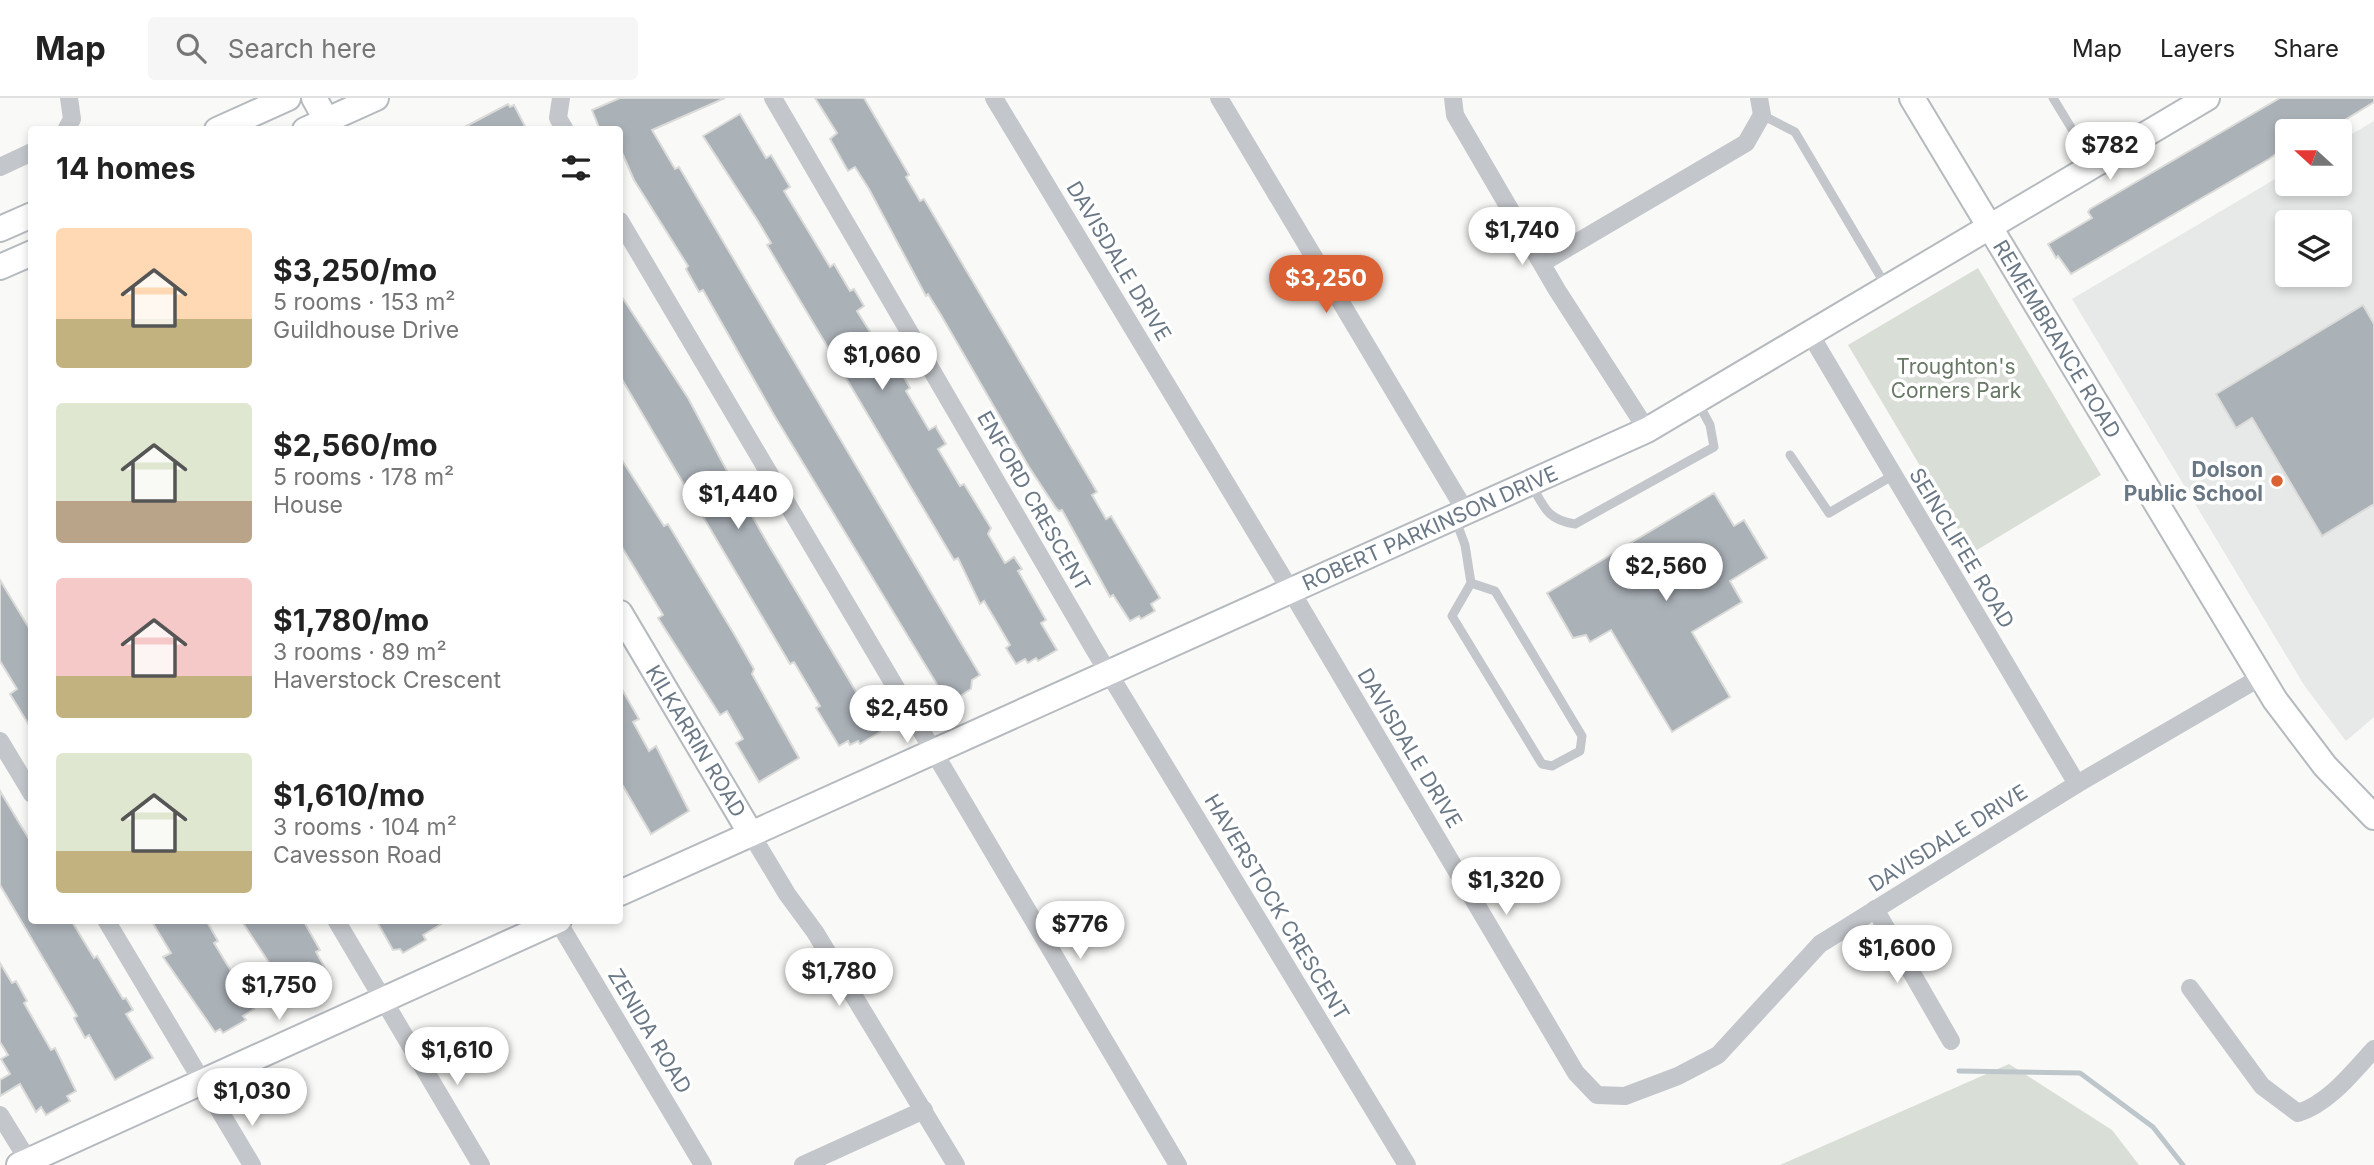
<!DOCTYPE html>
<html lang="en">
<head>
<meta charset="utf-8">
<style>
  :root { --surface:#fff; --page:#f6f6f6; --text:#222; --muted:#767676; --line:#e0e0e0; --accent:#da6235 }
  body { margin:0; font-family:Inter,sans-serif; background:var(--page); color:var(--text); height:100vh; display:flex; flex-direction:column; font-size:26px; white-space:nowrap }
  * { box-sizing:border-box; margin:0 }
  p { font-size:23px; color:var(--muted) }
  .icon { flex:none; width:38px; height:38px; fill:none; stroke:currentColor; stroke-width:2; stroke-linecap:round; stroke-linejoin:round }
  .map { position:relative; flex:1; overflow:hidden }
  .side { position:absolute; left:28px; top:28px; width:595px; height:798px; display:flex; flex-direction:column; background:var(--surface); border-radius:7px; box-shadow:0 4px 10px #0003 }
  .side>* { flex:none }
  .needle { width:46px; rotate:291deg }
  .controls { position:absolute; left:2275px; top:21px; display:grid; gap:14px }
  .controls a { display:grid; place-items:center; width:77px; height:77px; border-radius:7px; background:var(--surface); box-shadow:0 4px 10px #0003; font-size:35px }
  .price { position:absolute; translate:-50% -60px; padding:0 16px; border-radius:24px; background:#fff; color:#222; font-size:23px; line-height:46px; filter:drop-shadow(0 2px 4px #0008) }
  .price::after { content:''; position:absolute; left:50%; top:42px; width:21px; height:16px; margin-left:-10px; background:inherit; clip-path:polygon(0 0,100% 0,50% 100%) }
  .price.current { background:var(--accent); color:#fff }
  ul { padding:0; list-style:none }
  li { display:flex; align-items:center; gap:21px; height:175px; padding:0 28px }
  li span { display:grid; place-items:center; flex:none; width:196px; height:140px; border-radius:7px; color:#555 }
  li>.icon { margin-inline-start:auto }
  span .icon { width:84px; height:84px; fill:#fffc; stroke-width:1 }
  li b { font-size:30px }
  h2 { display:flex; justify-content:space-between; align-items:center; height:84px; padding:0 28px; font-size:30px }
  header { display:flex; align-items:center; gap:42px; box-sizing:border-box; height:98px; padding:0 35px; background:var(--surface); border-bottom:2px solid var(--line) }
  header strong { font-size:33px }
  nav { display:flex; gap:38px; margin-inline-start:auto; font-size:24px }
  .search { width:490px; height:63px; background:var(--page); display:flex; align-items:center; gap:18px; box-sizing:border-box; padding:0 24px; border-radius:7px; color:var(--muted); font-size:26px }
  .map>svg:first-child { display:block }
  .built { fill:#e7e8e8; fill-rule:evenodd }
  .green { fill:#d9ded6 }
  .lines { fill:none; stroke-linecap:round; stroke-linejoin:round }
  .stream { stroke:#bdc6cb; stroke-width:5 }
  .building { fill:#aab1b7; stroke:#dbdbd9; stroke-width:2 }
  .secondary-casing { stroke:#b5babf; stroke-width:28 }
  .lane { stroke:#c3c6ca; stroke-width:9 }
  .street { stroke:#c3c6ca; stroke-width:18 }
  .secondary { stroke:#fff; stroke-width:24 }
  .poi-dot { fill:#da6235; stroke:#fff; stroke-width:2.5 }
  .labels { text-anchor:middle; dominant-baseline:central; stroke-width:7; stroke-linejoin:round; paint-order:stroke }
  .street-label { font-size:21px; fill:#6a7886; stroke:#fff }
  .park-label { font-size:21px; fill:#677864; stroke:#fff }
  .poi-label { font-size:21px; font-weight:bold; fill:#6a7886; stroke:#fff; text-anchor:end }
</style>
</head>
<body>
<header>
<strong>Map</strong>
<div class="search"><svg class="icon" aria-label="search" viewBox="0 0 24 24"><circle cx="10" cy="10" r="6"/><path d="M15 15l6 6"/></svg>Search here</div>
<nav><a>Map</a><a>Layers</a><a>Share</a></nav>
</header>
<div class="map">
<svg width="2374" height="1067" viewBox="0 0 2374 1067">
  <rect width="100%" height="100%" fill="#f9f9f7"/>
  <path class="built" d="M2374,23V619L2346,643L2304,587L2072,201L2287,74V86H2340V43ZM2287,124H2340V177H2287Z"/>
  <g class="green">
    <path d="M1978,170L2101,377L1972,455L1848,247Z"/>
    <path d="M2009,966L2112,1032L2139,1067H1780Z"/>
  </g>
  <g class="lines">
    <path class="stream" d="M1959,973L2080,975L2153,1029L2183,1067"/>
  </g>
  <g class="building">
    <path d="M620,0H725L652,32L675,71L679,69L692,91L980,577L972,582L971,591L957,600L955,596L944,598L774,317L703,192L699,194L686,171L688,168L634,82L620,50V32H600L592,12Z"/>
    <path d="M815,0H864L909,77L906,79L920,103L924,101L1090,382L1097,394L1092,397L1106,421L1111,418L1160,500L1151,506L1155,513L1141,521L1139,518L1130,523L1113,497L1110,499L1062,412L1059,413L1056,410L1029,369L941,217L928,196L926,198L869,91L855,69L848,73L830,41L837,35Z"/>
    <path d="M2280,0H2374V4L2327,33H2287V48L2269,61L2071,176L2058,158L2056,160L2048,146L2092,120L2088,114L2090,111Z"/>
    <path d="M508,6L510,9L514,7L527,32H459Z"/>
    <path d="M740,16L766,60L771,57L790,89L784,93L830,169L834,166L850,193L854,191L864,208L857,213L880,250L887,246L897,263L895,264L910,290L906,293L929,332L936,328L937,331L946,346L938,351L960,388L964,386L991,430L988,436L1005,465L1014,459L1022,471L1018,473L1046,522L1041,525L1057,552L1038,563L1036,560L1028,565L1025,561L1016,566L1006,550L1010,547L996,523L984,503L980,506L958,460L954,462L767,147L771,145L758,123L703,38Z"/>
    <path d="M620,196L688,300L735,388L738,386L749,404L747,409L768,446L880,634L860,646L858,643L850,647L848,643L839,648L816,610L820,608L794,564L790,566L620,278Z"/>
    <path d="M2363,207L2374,226V406L2322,438L2252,320L2236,330L2216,296Z"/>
    <path d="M620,359L664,428L668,426L734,536L754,571L752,576L799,660L759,684L736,645L743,641L727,613L720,617L658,520L663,517L620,446Z"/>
    <path d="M1714,395L1734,428L1744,422L1767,460L1730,483L1742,504L1692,534L1730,599L1672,634L1611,532L1590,544L1586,537L1573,540L1547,495Z"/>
    <path d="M0,482L32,535V632L10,596L17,591L0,563Z"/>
    <path d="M620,588L639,621L633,624L649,653L656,648L689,713L651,736L620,683Z"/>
    <path d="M0,693L32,746V822H71L94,860L97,858L123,901L126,900L133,912L126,916L153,960L115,982L89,937L85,940L74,920L77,918L0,787Z"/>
    <path d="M151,822H206L218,843L214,845L254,911L243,918L246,922L223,935L220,931L215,934L163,859L171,855Z"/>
    <path d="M241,822H303L320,852L316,854L330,879L293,901Z"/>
    <path d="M376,822H448L423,837L426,842L403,855L400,851L393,852Z"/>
    <path d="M0,865L12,885L16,883L27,903L24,905L51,952L55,950L76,993L67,998L70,1003L46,1017L41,1009L36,1014L20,986L0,998V982L10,976L1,961L8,957L0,944Z"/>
  </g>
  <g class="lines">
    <g class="secondary-casing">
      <g id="secondary">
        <path d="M314,0L332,32"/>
        <path d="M1912,0L2275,602L2325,668L2374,719"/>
        <path d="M217,32L288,0"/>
        <path d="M305,32L376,0"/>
        <path d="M0,131L32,117"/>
        <path d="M0,169L32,155"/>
        <path d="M620,515L751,736"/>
        <path d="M620,795L1647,332L2207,0"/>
        <path d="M19,1067L559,822"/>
      </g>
    </g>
    <g class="lane">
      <path d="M2053,0L2092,64"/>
      <path d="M1762,17L1795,34L1886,188"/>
      <path d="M1790,357L1829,415L1892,378"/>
      <path d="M1531,386C1544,409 1547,422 1575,426L1714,349L1710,327L1697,303"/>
      <path d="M1455,420L1465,447L1471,485L1452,518L1542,666L1552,668L1580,653L1582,638L1495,493L1471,485"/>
    </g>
    <g class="street">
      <path d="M561,0L558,20L565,32"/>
      <path d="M773,0L1094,551L1407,1067"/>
      <path d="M994,0L1291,493L1576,975L1597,997L1625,998L1678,978L1718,957L1820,846L2077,686L2261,579"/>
      <path d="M1219,0L1466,414"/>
      <path d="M1453,0L1455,17L1557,192L1647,332"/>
      <path d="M66,32L72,21L69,0"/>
      <path d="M0,69L32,54"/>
      <path d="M620,123L1178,1067"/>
      <path d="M1542,165L1746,45L1762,17L1759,0"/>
      <path d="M1810,236L2077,686"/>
      <path d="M0,643L32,696"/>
      <path d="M751,736L787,796L815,834L956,1067"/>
      <path d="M1875,811L1951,943"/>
      <path d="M106,822L252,1067"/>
      <path d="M336,822L481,1067"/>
      <path d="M557,822L703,1067"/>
      <path d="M2190,890L2262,988L2298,1015C2329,1005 2352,975 2374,951"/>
      <path d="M0,1017L31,1067"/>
      <path d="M803,1067L924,1012"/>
    </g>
    <use href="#secondary" class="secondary"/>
  </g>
  <circle class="poi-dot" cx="2277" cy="383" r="7"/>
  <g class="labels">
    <g class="street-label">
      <text transform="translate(1119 163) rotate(59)">DAVISDALE DRIVE</text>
      <text transform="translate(2057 241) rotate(59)">REMEMBRANCE ROAD</text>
      <text transform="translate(1034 403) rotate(60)">ENFORD CRESCENT</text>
      <text transform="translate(1430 430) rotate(-24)">ROBERT PARKINSON DRIVE</text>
      <text transform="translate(1962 450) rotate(59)">SEINCLIFEE ROAD</text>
      <text transform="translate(696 643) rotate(59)">KILKARRIN ROAD</text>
      <text transform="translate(1410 650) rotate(59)">DAVISDALE DRIVE</text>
      <text transform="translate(1948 740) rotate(-32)">DAVISDALE DRIVE</text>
      <text transform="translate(1277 809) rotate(59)">HAVERSTOCK CRESCENT</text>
      <text transform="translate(650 933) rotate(59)">ZENIDA ROAD</text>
    </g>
    <g class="park-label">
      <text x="1956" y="268">Troughton's<tspan x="1956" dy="24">Corners Park</tspan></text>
    </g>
    <g class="poi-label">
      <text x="2263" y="371">Dolson<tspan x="2263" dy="24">Public School</tspan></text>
    </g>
  </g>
</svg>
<div class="controls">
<a><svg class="needle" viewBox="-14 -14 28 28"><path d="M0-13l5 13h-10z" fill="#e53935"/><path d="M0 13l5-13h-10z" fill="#767676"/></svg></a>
<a><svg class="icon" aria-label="layers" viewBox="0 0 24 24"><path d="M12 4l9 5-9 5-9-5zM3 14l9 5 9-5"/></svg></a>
</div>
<b class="price" style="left:2110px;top:84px">$782</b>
<b class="price" style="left:1522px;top:169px">$1,740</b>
<b class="price current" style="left:1326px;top:217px">$3,250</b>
<b class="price" style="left:882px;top:294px">$1,060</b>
<b class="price" style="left:738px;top:433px">$1,440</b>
<b class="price" style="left:1666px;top:505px">$2,560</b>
<b class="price" style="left:907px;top:647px">$2,450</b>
<b class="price" style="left:1506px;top:819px">$1,320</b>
<b class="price" style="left:1080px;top:863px">$776</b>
<b class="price" style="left:1897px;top:887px">$1,600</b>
<b class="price" style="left:839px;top:910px">$1,780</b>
<b class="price" style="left:279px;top:924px">$1,750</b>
<b class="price" style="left:457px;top:989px">$1,610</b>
<b class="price" style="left:252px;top:1030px">$1,030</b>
<section class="side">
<h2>14 homes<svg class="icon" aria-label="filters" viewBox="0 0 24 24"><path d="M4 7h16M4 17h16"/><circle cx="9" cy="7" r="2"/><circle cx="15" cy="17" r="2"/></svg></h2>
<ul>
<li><span style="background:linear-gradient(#ffd9b3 65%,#c2b280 0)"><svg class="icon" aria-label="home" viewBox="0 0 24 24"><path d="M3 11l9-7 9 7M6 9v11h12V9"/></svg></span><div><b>$3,250/mo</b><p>5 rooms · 153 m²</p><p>Guildhouse Drive</p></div></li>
<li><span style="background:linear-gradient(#dfe7d0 70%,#b9a48a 0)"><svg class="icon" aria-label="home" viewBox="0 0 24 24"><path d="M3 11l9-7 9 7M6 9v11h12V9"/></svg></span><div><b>$2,560/mo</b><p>5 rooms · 178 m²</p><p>House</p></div></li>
<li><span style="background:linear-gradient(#f6c9c9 70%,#c2b280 0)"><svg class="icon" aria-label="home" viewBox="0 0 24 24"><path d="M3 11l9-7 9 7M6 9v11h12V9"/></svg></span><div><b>$1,780/mo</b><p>3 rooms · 89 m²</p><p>Haverstock Crescent</p></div></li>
<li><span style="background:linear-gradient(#dfe7d0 70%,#c2b280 0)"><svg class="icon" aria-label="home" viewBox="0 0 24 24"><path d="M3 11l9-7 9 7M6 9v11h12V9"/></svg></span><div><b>$1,610/mo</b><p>3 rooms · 104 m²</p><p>Cavesson Road</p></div></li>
</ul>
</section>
</div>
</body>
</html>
